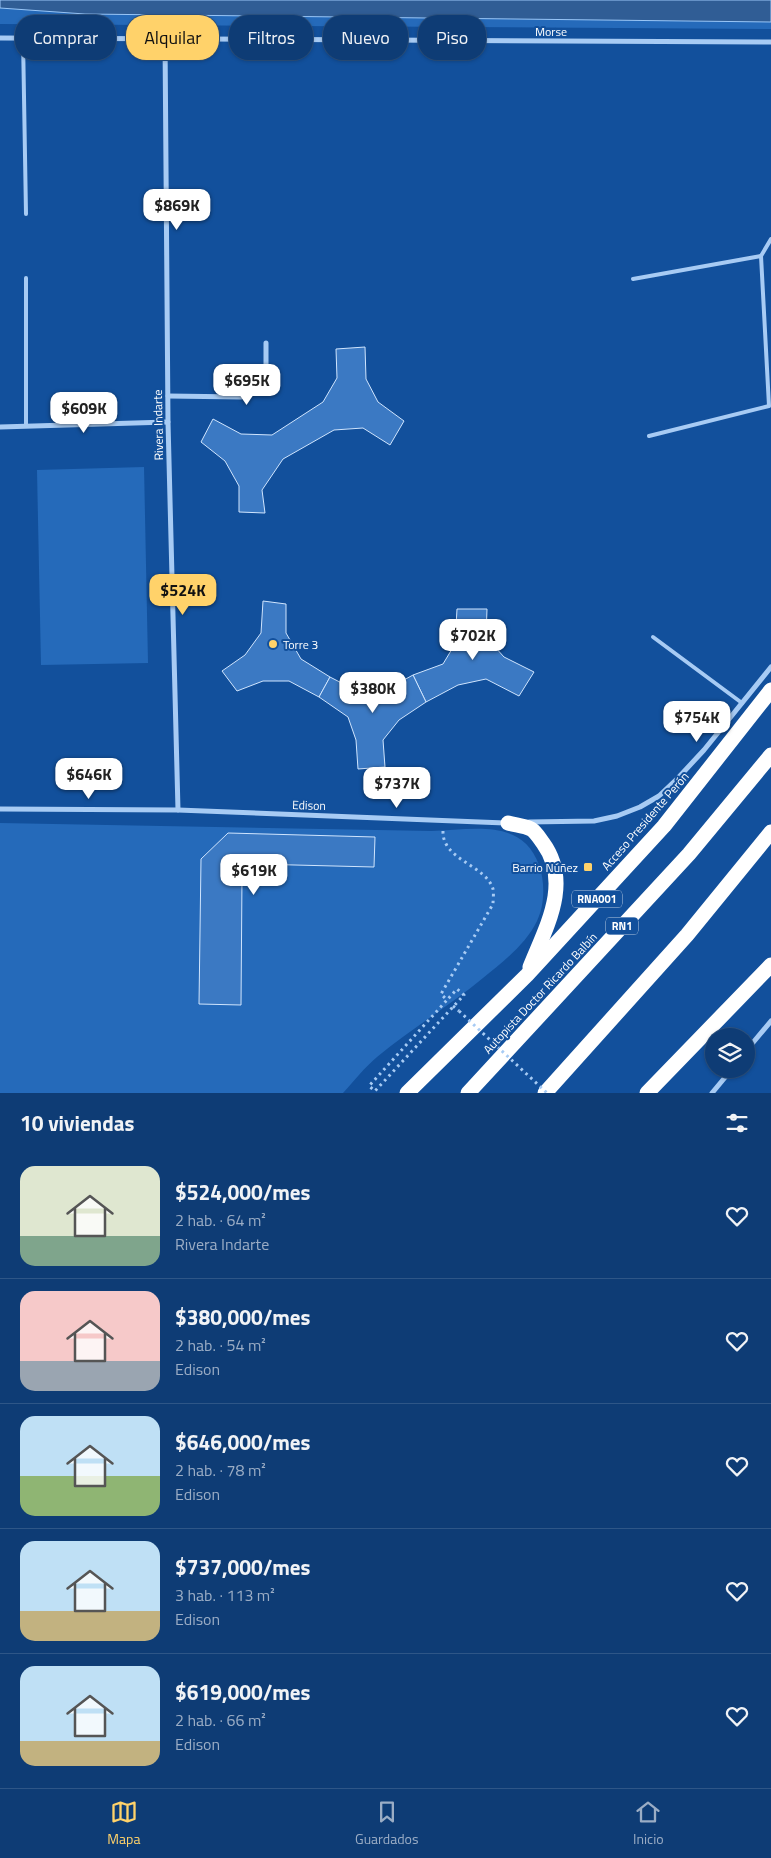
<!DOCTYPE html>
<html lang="es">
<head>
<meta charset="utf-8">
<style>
  :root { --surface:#0e3c75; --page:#17437a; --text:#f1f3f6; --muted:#9badc5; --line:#2e5687; --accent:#ffd26a }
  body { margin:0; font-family:"Titillium Web",sans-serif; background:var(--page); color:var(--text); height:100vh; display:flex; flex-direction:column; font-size:19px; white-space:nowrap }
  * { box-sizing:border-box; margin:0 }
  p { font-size:16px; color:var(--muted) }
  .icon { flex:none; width:28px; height:28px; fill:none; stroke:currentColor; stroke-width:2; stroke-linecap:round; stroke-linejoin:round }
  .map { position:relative; height:1093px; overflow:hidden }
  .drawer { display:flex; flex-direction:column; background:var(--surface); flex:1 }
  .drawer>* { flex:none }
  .hud { position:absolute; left:15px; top:15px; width:500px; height:45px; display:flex; gap:10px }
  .controls { position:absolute; left:705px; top:1028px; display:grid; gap:10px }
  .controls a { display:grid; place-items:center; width:50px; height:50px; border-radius:50%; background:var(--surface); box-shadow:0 1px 4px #0004,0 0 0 1px var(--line); font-size:25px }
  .price { position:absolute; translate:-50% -42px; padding:0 11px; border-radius:10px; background:#fff; color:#222; font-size:16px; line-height:32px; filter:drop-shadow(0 1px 2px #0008) }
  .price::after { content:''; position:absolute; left:50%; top:30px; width:15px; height:11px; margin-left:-8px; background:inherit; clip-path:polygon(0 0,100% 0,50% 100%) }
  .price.on { background:var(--accent); color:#111 }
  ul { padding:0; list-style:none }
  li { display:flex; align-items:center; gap:15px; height:125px; padding:0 20px }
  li+li { border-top:1px solid var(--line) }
  li span { display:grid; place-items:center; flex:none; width:140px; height:100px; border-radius:15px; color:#555 }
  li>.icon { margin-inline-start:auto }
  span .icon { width:60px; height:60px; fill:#fffc; stroke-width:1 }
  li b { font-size:21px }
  h2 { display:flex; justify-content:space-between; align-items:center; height:60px; padding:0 20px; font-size:21px }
  .chip { padding:0 18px; border-radius:20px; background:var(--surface); box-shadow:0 1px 4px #0004,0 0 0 1px var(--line); font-size:18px; line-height:45px }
  .chip.on { background:var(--accent); color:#111 }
  .tabs { display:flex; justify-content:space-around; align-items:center; height:70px; border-top:1px solid var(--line); background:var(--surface); font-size:14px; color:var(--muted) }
  .tabs a { display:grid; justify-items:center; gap:2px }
  .tabs .on { color:var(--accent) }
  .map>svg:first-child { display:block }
  .green { fill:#256aba }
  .water { fill:#305d95; stroke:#99c6f7 }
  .building { fill:#3b79c3; stroke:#d0e5fe }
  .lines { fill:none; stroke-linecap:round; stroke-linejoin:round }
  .path { stroke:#a7cbf4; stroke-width:3; stroke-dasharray:2.5 4; stroke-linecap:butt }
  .lane { stroke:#a7cbf4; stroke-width:4 }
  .street { stroke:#a7cbf4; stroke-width:5 }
  .highway { stroke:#fff; stroke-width:15 }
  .path-bridge { stroke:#a7cbf4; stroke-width:3; stroke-dasharray:2.5 4; stroke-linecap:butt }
  .poi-dot { fill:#ffd26a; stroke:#12509c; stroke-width:2 }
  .labels { text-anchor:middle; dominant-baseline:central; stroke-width:4; stroke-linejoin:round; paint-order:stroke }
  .shield { fill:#12509c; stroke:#b8cae1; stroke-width:1 }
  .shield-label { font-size:11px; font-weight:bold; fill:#fff }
  .street-label { font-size:12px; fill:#fff; stroke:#12509c }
  .poi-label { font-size:12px; fill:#fff; stroke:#12509c; text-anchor:start }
</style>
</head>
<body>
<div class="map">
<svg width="771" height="1093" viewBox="0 0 771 1093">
  <rect width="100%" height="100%" fill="#12509c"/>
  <g class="green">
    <path d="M0,0H771V29L0,24Z"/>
    <path d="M144,467L148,663L41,665L37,470Z"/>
    <path d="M0,823L431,831C471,830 522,817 539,865C545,881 545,905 537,921C526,944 503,962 483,978C449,1006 411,1029 377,1057C365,1067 354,1081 343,1093H0Z"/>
  </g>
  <path class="water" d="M0,0H771V22L85,14L0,8Z"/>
  <g class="building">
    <path d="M365,347L366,379L378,402L404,421L390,445L363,428L334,430L283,459L262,490L265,513L239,512V486L225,461L201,442L213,419L241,434L272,435L323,402L337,378L336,349Z"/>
    <path d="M263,601L286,604V633L301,659L330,677L319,697L289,681H263L237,691L222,671L245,655L261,633Z"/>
    <path d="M457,609H487L486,637L504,657L534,672L519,696L486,679L458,685L426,702L413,675L443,664L455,644Z"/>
    <path d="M413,675L426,702L399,720L383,740L385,767L358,769L356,740L348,717L319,697L330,677L357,691L382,692Z"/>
    <path d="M228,833L375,837L374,867L255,864L242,876L241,1005L199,1004L201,859Z"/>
  </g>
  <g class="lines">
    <g class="path">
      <path d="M443,831C442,860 486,865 493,889C494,893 493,900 493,904L441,994L447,1000L369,1086L375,1091L464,995L457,989L447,1000"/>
      <path d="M453,1006L459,1011"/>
    </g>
    <g class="lane">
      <path d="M23,38L26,214"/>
      <path d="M633,279L761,256"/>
      <path d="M26,426V278"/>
      <path d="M649,436L769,406L761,256L771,239"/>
      <path d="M653,637L742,703"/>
    </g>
    <g class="street">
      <path d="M0,38L771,42"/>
      <path d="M165,39L168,422L178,810"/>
      <path d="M168,396L241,397L261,389L266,381V343"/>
      <path d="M0,427L168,422"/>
      <path d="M0,809L178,810L505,823"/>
      <path d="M529,822L594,821L617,816L640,807L659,796L678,778L704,750L771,667"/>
      <path d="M746,1051L771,1021"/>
      <path d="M712,1093L732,1069"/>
    </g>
    <g class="highway">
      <path d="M508,823C515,825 525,826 531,829C536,832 540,839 543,843C572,883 546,927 530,967"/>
      <path d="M407,1093L527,975L664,826L771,690"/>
      <path d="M468,1093L689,854L771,755"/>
      <path d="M545,1093L687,935L771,832"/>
      <path d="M647,1093L771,965"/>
    </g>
    <path class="path-bridge" d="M459,1011L547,1093"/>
  </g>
  <g class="poi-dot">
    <circle cx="273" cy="644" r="5"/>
    <rect x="583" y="862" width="10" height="10" rx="2.5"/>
  </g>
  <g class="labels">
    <g class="shield">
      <rect x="572" y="890.5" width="50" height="17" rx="4"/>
      <rect x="606" y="917.5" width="32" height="17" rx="4"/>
    </g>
    <g class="shield-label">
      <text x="597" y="899">RNA001</text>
      <text x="622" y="926">RN1</text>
    </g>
    <g class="street-label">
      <text x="551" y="31">Morse</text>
      <text transform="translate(158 425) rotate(-91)">Rivera Indarte</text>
      <text transform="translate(309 805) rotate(2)">Edison</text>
      <text transform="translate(645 821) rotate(-49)">Acceso Presidente Perón</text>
      <text transform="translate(540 993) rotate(-47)">Autopista Doctor Ricardo Balbín</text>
    </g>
    <g class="poi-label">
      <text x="283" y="644">Torre 3</text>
      <text x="578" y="867" text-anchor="end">Barrio Núñez</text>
    </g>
  </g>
</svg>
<div class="controls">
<a><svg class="icon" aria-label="layers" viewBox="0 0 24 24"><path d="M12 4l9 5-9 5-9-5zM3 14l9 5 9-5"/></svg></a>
</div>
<b class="price" style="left:177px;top:231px">$869K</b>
<b class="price" style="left:247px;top:406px">$695K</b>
<b class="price" style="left:84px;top:434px">$609K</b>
<b class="price on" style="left:183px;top:616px">$524K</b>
<b class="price" style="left:473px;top:661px">$702K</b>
<b class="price" style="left:373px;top:714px">$380K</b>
<b class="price" style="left:697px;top:743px">$754K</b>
<b class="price" style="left:89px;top:800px">$646K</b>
<b class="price" style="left:397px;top:809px">$737K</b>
<b class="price" style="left:254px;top:896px">$619K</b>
<div class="hud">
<a class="chip">Comprar</a>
<a class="chip on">Alquilar</a>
<a class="chip">Filtros</a>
<a class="chip">Nuevo</a>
<a class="chip">Piso</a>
</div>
</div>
<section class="drawer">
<h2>10 viviendas<svg class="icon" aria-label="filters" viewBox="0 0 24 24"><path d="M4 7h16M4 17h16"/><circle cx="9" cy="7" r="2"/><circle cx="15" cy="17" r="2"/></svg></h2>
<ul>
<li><span style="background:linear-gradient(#dfe7d0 70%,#7fa58c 0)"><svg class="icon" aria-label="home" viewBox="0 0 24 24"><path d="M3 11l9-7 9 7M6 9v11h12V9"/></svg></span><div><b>$524,000/mes</b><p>2 hab. · 64 m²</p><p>Rivera Indarte</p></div><svg class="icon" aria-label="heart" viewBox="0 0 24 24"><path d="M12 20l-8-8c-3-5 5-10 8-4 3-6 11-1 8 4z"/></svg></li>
<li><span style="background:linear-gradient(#f6c9c9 70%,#9aa5b1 0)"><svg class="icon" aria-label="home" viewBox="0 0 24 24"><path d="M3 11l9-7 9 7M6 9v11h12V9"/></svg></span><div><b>$380,000/mes</b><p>2 hab. · 54 m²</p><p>Edison</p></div><svg class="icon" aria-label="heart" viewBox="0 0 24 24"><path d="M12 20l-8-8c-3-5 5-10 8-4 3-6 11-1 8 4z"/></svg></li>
<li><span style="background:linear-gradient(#bfe0f5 60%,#8fb573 0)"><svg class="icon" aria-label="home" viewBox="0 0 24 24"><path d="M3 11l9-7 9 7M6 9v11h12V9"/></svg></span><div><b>$646,000/mes</b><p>2 hab. · 78 m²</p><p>Edison</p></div><svg class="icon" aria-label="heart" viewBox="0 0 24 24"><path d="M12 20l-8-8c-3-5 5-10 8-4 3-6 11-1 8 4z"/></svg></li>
<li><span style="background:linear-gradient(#bfe0f5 70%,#c2b280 0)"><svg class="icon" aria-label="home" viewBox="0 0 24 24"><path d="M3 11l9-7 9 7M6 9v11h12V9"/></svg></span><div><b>$737,000/mes</b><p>3 hab. · 113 m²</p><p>Edison</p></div><svg class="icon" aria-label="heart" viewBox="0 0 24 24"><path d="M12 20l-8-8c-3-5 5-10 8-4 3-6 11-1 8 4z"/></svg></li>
<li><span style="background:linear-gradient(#bfe0f5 75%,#c2b280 0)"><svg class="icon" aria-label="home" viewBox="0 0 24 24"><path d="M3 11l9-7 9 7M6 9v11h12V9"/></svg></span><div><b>$619,000/mes</b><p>2 hab. · 66 m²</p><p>Edison</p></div><svg class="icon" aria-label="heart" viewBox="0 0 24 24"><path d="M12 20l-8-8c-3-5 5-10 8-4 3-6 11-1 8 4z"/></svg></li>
</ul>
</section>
<nav class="tabs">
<a class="on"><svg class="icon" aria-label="map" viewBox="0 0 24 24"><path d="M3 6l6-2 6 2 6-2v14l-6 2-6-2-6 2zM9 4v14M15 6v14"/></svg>Mapa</a>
<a><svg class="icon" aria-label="saved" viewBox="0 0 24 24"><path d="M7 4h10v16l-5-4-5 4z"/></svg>Guardados</a>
<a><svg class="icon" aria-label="home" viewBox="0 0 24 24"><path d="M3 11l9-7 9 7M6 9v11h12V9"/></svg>Inicio</a>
</nav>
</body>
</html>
